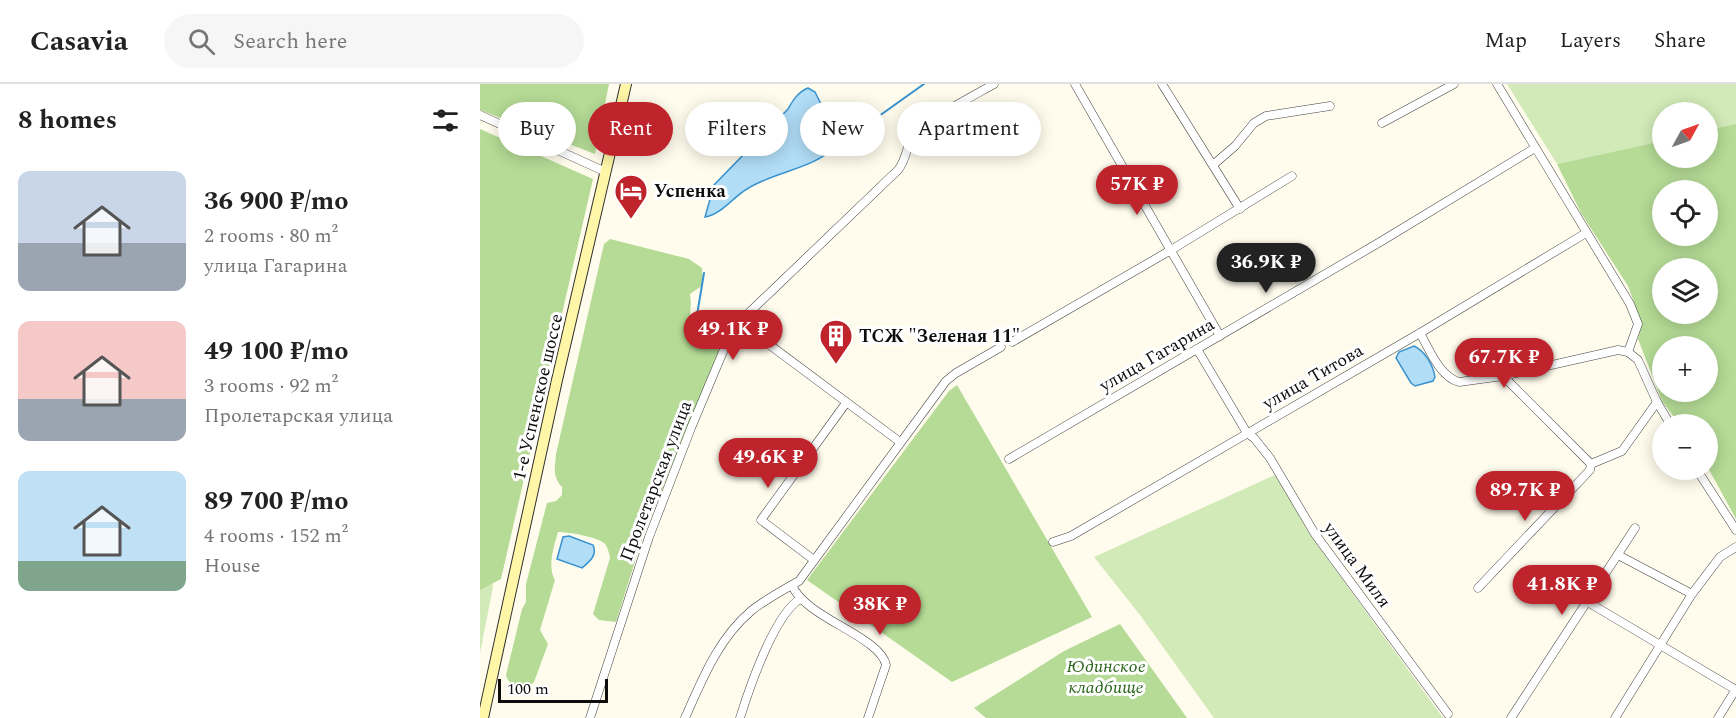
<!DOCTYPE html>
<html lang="en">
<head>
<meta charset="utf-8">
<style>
  :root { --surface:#fff; --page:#f6f6f6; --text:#222; --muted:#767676; --line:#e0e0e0; --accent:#bf232b }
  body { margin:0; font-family:Spectral,serif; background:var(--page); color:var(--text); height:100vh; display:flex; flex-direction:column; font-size:22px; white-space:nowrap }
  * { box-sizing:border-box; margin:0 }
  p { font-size:20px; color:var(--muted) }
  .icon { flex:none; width:33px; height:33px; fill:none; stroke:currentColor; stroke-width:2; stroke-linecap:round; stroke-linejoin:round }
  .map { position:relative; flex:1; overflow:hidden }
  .drawer { display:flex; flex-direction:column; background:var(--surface); width:480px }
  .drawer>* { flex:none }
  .banner { position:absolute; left:18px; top:18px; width:570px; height:54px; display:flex; gap:12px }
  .needle { width:39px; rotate:50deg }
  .tools { position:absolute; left:1172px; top:18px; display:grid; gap:12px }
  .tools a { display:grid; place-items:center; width:66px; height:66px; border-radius:50%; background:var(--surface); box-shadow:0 3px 15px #0003; font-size:30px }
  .scale { position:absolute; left:18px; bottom:15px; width:110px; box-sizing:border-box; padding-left:6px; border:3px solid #0d0d0d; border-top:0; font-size:16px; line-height:21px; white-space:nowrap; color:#0d0d0d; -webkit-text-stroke:4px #fff; paint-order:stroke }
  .price { position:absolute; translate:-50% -51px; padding:0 14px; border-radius:21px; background:var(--accent); color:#fff; font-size:20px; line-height:39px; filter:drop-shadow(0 2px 3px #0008) }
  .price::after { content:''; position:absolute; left:50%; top:36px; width:18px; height:14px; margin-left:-9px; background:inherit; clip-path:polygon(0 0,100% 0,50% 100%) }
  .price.current { background:#222; color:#fff }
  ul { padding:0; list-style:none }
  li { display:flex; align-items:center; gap:18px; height:150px; padding:0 18px }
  li span { display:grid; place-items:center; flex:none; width:168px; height:120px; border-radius:12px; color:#555 }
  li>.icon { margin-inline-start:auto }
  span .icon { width:72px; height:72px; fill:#fffc; stroke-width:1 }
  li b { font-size:26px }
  h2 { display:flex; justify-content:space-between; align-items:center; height:72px; padding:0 18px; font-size:26px }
  .chip { padding:0 21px; border-radius:27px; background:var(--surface); box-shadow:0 3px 15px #0003; font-size:21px; line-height:54px }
  .chip.current { background:var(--accent); color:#fff }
  header { display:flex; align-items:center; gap:36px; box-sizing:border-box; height:84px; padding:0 30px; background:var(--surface); border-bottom:2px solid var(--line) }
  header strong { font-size:28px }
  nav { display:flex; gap:33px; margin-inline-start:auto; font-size:21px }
  .search { width:420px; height:54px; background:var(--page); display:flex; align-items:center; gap:15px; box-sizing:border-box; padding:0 21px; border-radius:33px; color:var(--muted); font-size:22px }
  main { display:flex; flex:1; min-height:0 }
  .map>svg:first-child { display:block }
  .green { fill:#d1eab7 }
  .forest { fill:#b5db96; fill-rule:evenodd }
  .water { fill:#b1ddf7; stroke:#3892cf; stroke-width:1.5 }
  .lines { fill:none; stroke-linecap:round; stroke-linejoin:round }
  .stream { stroke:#3892cf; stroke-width:2 }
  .minor-casing { stroke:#404040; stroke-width:9 }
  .secondary-casing { stroke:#2f2f2f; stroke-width:12 }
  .minor { stroke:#fff; stroke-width:8 }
  .secondary { stroke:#fff6a8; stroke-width:10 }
  .labels { text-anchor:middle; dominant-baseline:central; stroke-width:6; stroke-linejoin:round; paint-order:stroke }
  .poi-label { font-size:18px; font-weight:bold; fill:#0d0d0d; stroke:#fff; text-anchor:start }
  .street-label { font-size:18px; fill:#0d0d0d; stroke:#fff }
  .park-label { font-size:18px; font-style:italic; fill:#2c661d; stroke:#fff }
</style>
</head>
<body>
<header>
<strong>Casavia</strong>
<div class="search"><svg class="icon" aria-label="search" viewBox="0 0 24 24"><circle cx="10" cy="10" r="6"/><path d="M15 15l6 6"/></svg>Search here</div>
<nav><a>Map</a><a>Layers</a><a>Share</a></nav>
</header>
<main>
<section class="drawer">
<h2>8 homes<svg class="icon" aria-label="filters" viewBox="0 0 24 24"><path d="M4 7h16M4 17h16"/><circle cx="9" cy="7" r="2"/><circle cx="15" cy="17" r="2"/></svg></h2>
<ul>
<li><span style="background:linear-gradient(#c9d6e8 60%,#9aa5b1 0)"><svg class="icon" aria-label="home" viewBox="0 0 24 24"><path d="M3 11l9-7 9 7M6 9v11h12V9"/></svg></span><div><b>36 900 ₽/mo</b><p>2 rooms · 80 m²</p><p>улица Гагарина</p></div></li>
<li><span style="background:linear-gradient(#f6c9c9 65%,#9aa5b1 0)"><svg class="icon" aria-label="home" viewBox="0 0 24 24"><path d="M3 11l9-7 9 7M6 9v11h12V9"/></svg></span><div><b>49 100 ₽/mo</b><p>3 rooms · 92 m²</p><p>Пролетарская улица</p></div></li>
<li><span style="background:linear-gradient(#bfe0f5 75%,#7fa58c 0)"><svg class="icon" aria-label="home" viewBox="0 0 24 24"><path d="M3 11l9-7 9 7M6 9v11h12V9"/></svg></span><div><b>89 700 ₽/mo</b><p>4 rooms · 152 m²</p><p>House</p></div></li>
</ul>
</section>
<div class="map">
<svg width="1256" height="634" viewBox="0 0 1256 634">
  <rect width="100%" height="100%" fill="#fffced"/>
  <g class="green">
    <path d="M1027,0H1256V40L1227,46V28H1182V57L1077,80Z"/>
    <path d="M795,391L831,452L963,634H734L660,531L614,473Z"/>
    <path d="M11,480L13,503L0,569V485Z"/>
  </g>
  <g class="forest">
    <path d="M0,0H129L115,70L0,26Z"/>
    <path d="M1256,40V435L1227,382V340H1199L1182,317L1158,255L1162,240L1148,202L1101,129L1077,80L1182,57V74H1227V46ZM1182,106H1227V152H1182ZM1182,184H1227V230H1182ZM1182,262H1227V308H1182Z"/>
    <path d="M0,45L113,95L21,495L0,506Z"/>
    <path d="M130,155L209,175L222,184L223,201L210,210C213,224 206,238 214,250L222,249L239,266L163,452L136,538L119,536L113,530L130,474C129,469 128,464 125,460C119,453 88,448 78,448C74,462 67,483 75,496L60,546L68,560L54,598L48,604C39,604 28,601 26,591L42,525L46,518V500L67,419L76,417L82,411V403C72,392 75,384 76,370L124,160Z"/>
    <path d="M477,301L612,533L472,598L327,496L469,307Z"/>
    <path d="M640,540L707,634H506L494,624L584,567Z"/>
  </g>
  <g class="water">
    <path d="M328,4L335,8L357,52L359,60C331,87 297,86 267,105C253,113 241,131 225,133L234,101L308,25C313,16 318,8 328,4Z"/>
    <path d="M934,262C945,267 953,281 955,293L953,297L935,302L931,299L916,274L919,268Z"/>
    <path d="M89,452L113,461C118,471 109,478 102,484L77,475L83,453Z"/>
  </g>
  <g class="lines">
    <g class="stream">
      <path d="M357,52H371L444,0"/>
      <path d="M215,243L224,189"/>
    </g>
    <g class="minor-casing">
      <g id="minor">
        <path d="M595,0L740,252"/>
        <path d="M682,0L760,125"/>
        <path d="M1017,0L1150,220L1158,240L1148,268"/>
        <path d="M0,31L126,88"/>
        <path d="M902,39L974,0"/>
        <path d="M733,81L755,62L774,39L786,32L850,22"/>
        <path d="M259,238L420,358"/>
        <path d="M940,249C949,265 960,293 979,298L1023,292L1138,266L1148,268L1158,276L1177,318L1190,340"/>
        <path d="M532,258L691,166L812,92"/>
        <path d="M717,265L767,349L774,354L790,374L835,450L968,630"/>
        <path d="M1023,292L1111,380"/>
        <path d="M529,375L900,158L1055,64"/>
        <path d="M1217,386L1256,446"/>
        <path d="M573,458L591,452L940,249L1106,149"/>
        <path d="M1138,471L1212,510"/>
        <path d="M334,476L281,436L366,319"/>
        <path d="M312,501C325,534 400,552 406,581L388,634"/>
        <path d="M998,504L1110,386L1111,380L1142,367L1177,318"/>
        <path d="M1106,517L1256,606"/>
        <path d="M110,634L169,453L211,344L253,244L418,86C427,75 426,62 433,52C444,37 495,11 514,0"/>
        <path d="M205,634C222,596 238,555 271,527C286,515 303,506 319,497L466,297L476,289L521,263"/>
        <path d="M260,634C269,605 294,531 320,515"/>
        <path d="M1031,634L1155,444"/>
        <path d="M1135,634L1212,510L1240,473L1256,463"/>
        <path d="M1238,634L1256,605"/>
      </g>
    </g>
    <g class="secondary-casing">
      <path id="secondary" d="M3,634L77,296L146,0"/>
    </g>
    <use href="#minor" class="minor"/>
    <use href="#secondary" class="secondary"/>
  </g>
  <defs>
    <g id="hotel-pin" transform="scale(1.725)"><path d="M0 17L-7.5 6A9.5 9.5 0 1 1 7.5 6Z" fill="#bf232b" stroke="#fff"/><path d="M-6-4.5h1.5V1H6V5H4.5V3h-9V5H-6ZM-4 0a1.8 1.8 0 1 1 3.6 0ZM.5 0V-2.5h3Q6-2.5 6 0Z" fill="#fff"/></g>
    <g id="building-pin" transform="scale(1.725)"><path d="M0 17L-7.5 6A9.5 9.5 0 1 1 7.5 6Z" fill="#bf232b" stroke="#fff"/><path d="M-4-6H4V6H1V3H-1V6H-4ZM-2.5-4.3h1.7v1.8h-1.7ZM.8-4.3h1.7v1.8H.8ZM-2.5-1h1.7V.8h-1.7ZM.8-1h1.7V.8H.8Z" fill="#fff"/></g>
  </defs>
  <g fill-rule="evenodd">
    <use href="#hotel-pin" x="151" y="107"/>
    <use href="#building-pin" x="356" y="252"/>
  </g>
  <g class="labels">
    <g class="poi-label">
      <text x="174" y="107">Успенка</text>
      <text x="379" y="252">ТСЖ "Зеленая 11"</text>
    </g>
    <g class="street-label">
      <text transform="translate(677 271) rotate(-30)">улица Гагарина</text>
      <text transform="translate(833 293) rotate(-30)">улица Титова</text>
      <text transform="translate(58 313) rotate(-77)">1-е Успенское шоссе</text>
      <text transform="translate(176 397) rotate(-69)">Пролетарская улица</text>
      <text transform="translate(877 481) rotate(54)">улица Миля</text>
    </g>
    <g class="park-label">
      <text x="626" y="582">Юдинское<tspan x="626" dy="21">кладбище</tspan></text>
    </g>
  </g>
</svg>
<div class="tools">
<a><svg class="needle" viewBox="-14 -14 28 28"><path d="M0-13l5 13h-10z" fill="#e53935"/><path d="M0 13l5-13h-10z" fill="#767676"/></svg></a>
<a><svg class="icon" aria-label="locate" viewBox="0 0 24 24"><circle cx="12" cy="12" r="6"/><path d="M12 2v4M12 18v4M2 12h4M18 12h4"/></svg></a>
<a><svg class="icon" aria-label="layers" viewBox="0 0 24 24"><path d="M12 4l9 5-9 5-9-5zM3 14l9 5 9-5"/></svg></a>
<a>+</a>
<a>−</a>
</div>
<div class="scale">100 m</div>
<b class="price" style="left:657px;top:132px">57K ₽</b>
<b class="price current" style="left:786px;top:210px">36.9K ₽</b>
<b class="price" style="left:253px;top:277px">49.1K ₽</b>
<b class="price" style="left:1024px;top:305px">67.7K ₽</b>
<b class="price" style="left:288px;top:405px">49.6K ₽</b>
<b class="price" style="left:1045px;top:438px">89.7K ₽</b>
<b class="price" style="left:1082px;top:532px">41.8K ₽</b>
<b class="price" style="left:400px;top:552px">38K ₽</b>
<div class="banner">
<a class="chip">Buy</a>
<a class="chip current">Rent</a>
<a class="chip">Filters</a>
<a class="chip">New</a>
<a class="chip">Apartment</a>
</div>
</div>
</main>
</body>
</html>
